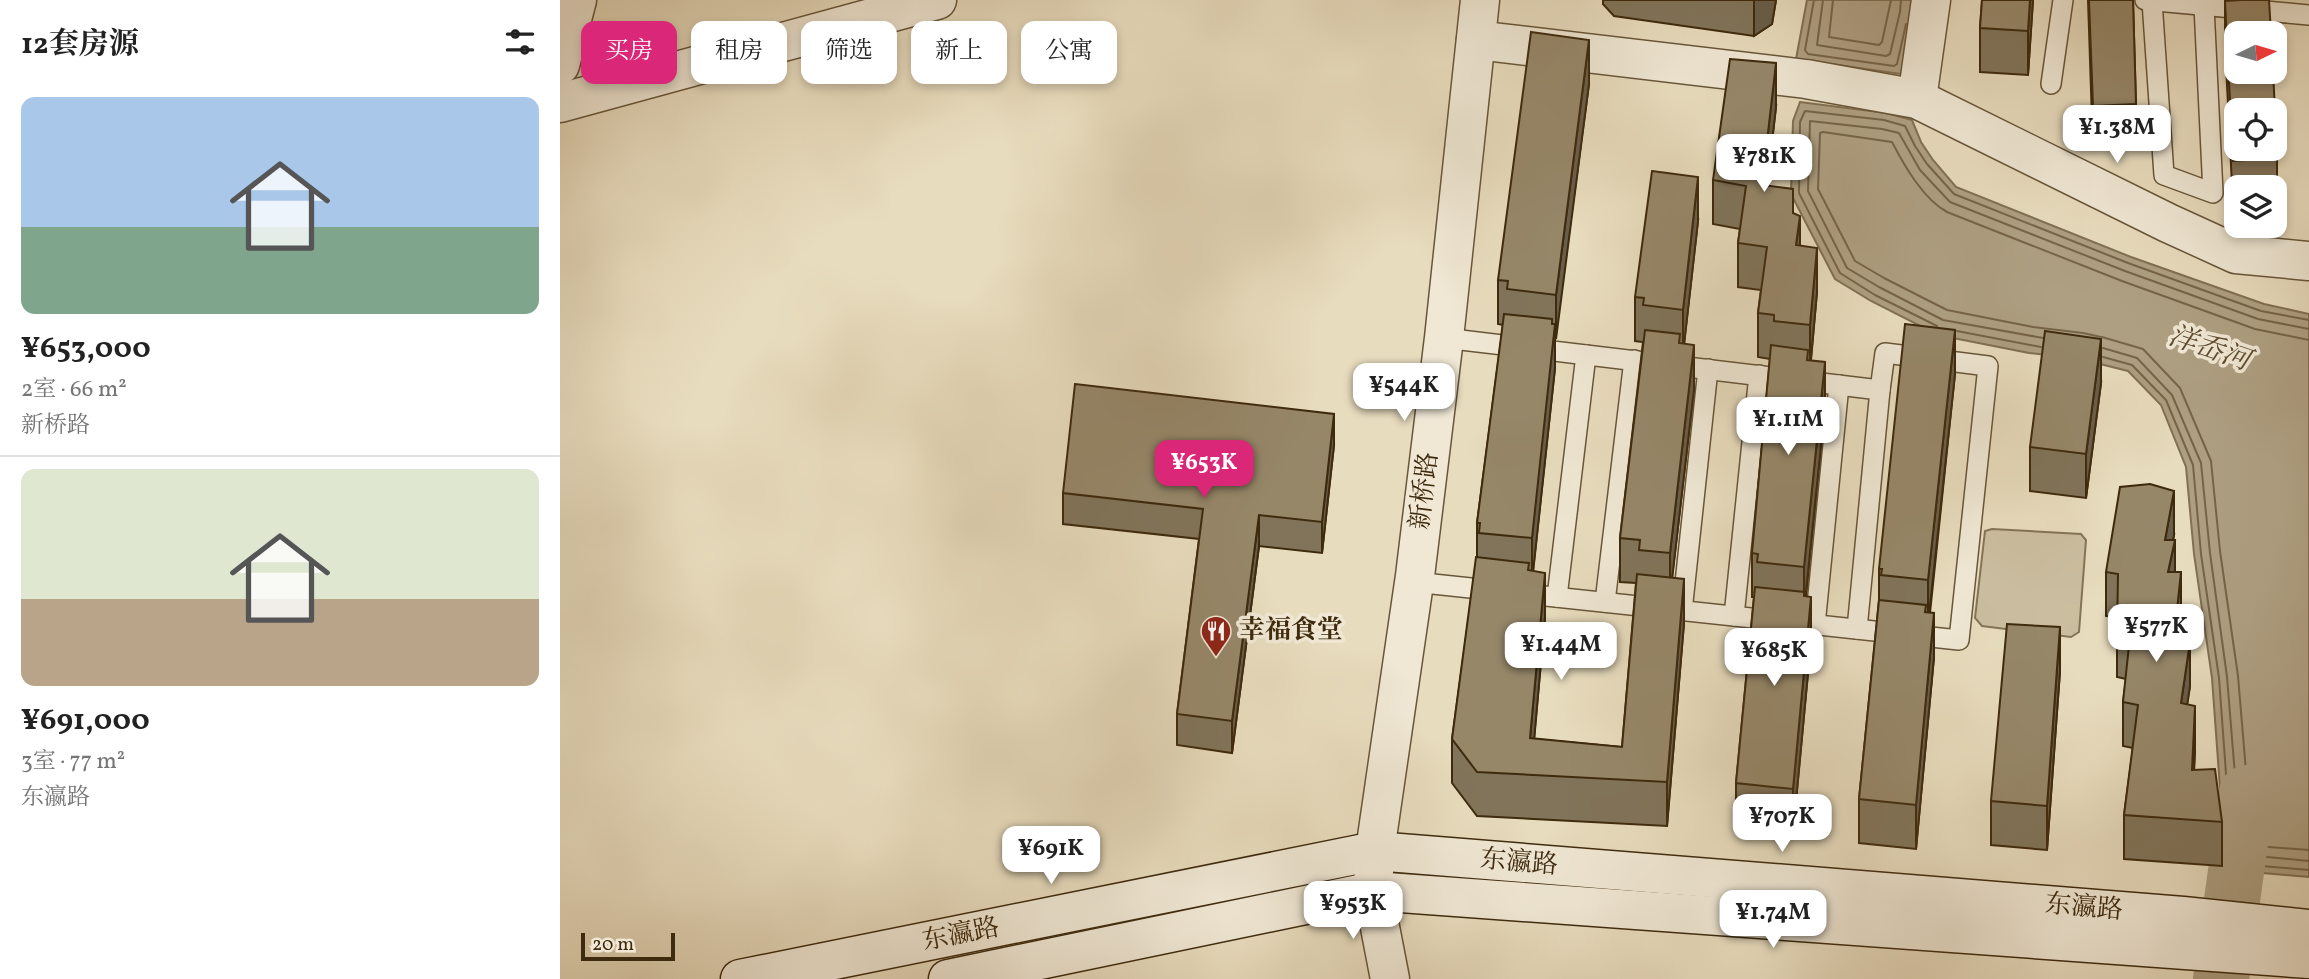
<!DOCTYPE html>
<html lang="zh">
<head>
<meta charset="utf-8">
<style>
  :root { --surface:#fff; --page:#f2f2f2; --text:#222; --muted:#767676; --line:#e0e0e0; --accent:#db2777 }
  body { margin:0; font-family:Vollkorn,"Noto Serif SC",serif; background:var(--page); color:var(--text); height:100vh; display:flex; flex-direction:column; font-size:26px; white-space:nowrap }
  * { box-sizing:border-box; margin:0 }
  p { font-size:23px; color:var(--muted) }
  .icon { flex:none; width:38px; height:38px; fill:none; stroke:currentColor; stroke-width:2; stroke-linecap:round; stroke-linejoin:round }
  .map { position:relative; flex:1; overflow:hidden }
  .sheet { display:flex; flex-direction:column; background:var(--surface); width:560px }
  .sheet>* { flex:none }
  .banner { position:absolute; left:21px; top:21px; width:665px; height:63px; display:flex; gap:14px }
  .needle { width:46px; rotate:85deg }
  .tools { position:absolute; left:1664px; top:21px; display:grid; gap:14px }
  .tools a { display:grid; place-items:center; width:63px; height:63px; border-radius:14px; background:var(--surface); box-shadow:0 4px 10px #0003; font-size:35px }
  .scale { position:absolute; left:21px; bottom:18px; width:94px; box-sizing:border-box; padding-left:7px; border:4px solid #3e2a0d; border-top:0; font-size:19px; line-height:24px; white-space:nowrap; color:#3e2a0d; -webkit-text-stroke:5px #f0e8d5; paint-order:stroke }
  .price { position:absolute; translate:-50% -60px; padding:0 16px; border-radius:14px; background:#fff; color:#222; font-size:23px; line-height:46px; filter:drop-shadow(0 2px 4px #0008) }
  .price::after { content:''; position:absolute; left:50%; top:42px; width:21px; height:16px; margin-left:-10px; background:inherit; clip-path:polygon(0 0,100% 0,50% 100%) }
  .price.current { background:var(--accent); color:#fff }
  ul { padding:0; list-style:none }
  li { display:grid; align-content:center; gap:14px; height:371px; padding:0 21px }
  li+li { border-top:2px solid var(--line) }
  li span { display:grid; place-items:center; height:217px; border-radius:14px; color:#555 }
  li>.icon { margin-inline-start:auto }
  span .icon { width:126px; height:126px; fill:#fffc; stroke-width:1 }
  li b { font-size:30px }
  h2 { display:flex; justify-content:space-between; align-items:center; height:84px; padding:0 21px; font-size:30px }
  .pill { padding:0 24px; border-radius:14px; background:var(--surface); box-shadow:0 4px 10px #0003; font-size:24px; line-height:63px }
  .pill.current { background:var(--accent); color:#fff }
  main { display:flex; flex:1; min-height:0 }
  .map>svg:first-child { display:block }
  .green { fill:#cbbea0; stroke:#847456; stroke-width:2 }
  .water { fill:#ae9f82; stroke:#817053; stroke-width:2 }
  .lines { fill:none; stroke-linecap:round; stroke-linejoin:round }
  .shore { stroke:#766448; stroke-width:2 }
  .river { stroke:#ae9f82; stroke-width:56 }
  .service-casing { stroke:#685639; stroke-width:22 }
  .minor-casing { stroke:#685639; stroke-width:41 }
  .tertiary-casing { stroke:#685639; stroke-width:41 }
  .secondary-casing { stroke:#3e2a0d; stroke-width:41 }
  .service { stroke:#f0e8d5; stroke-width:19 }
  .minor { stroke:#f0e8d5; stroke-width:38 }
  .tertiary { stroke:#f0e8d5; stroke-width:38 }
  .secondary { stroke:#f0e8d5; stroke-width:38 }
  .wall { fill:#81745a; stroke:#3e2a0d; stroke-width:2 }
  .shaded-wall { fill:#695e4a; stroke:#3e2a0d; stroke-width:2 }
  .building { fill:#968769; stroke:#3e2a0d; stroke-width:2 }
  .labels { text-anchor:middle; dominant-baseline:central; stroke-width:7; stroke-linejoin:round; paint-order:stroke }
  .street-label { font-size:26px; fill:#3e2a0d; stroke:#f0e8d5 }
  .poi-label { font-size:26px; font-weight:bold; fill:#3e2a0d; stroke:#f0e8d5; text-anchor:start }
  .water-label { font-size:28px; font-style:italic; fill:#604d30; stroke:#f0e8d5 }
</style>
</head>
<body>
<main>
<section class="sheet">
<h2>12套房源<svg class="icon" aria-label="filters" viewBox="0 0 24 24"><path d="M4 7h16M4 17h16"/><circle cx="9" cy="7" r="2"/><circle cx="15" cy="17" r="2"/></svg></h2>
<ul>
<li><span style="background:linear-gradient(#a9c7e8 60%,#7fa58c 0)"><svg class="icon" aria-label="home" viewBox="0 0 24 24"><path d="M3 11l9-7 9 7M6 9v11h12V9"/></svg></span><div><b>¥653,000</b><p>2室 · 66 m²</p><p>新桥路</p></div></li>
<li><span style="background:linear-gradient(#dfe7d0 60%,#b9a48a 0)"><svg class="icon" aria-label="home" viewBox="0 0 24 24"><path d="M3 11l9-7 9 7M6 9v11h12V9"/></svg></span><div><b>¥691,000</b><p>3室 · 77 m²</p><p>东瀛路</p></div></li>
</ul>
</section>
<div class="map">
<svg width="1749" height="979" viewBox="0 0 1749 979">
  <rect width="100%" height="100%" fill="#e8dcbe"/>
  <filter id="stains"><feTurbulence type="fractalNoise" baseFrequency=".00286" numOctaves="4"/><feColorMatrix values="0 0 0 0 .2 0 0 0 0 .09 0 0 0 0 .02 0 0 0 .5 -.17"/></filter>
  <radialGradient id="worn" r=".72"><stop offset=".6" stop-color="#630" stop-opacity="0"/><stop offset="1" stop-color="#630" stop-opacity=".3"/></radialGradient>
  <path class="green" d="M1432,529L1521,534L1526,540L1519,632L1511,637L1422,626L1415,618L1425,531Z"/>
  <g class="water">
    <path d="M1247,0H1357L1341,74L1236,59Z"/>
    <path d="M1240,102L1326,113L1352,120L1361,142L1373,160L1396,187L1571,257L1704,304L1749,314V877L1669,870L1661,802L1652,678L1634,554L1626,467L1601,405L1568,371L1520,359L1469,353L1378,335L1311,301L1275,279L1231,194L1233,121Z"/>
  </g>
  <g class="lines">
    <g class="shore">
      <path d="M1254,0L1245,50L1248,54L1334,66L1337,64L1346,24"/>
      <path d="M1263,0L1257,45L1326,56L1330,54L1340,12L1341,0"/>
      <path d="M1273,0L1269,37L1319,45L1322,42L1331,0"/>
      <path d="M1377,326L1315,295L1280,273L1239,193L1240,122L1245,111L1324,120L1345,126L1355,146L1367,164L1394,194L1568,263L1701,311L1749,320"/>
      <path d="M1397,331L1481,347"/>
      <path d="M1541,337L1523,333L1473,327L1387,310L1324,278L1295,261L1258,189L1260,133L1263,132L1332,142C1344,165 1363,199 1387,212L1562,281L1695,329L1749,340"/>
      <path d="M1542,337L1583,349L1620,388L1651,461L1660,551L1678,676L1692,843L1695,846L1749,850"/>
      <path d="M1483,338L1383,320L1319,287L1287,268L1248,191L1250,121L1322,129L1339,133L1360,170L1390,202L1565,271L1698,319L1749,329"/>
      <path d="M1543,348L1577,358L1612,395L1641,463L1650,553L1667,677L1677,800L1683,853L1686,855L1749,861"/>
      <path d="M1543,357L1572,365L1606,400L1633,465L1641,554L1659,678L1668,801L1675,862L1678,864L1749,870"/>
    </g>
    <path class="river" d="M1661,979L1687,793"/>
    <g class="service-casing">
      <g id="service">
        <path d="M1585,0L1749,15"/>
        <path d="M1592,1L1604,175L1653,193L1644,6"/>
        <path d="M1491,84L1503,0"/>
        <path d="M854,582L1399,640L1428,366L1325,353L1320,390L884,338"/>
        <path d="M997,597L1026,355"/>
        <path d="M1045,602L1074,360"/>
        <path d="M1122,611L1148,369"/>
        <path d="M1174,616L1199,375"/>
        <path d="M1255,625L1279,385"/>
        <path d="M1297,629L1320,390"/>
      </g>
    </g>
    <g class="minor-casing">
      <g id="minor">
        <path d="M916,40L1246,79L1357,99L1608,223L1676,254L1749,261"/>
        <path d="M0,65L17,0"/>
        <path d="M1357,99L1371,0"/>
        <path d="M0,103L377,0"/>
      </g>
    </g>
    <g class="tertiary-casing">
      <path id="tertiary" d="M830,979L813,891L815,851L855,576L884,338L920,0"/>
    </g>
    <g class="secondary-casing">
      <g id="secondary">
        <path d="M180,979L815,851L1623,916L1749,929"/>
        <path d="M388,979L813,891L1749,959"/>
      </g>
    </g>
    <use href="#service" class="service"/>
    <use href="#minor" class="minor"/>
    <use href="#tertiary" class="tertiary"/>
    <use href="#secondary" class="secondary"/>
  </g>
  <g class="wall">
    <path d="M1043,0H1216L1212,24L1194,36L1054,16L1043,4Z"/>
    <path d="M1422,0H1473L1468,75L1420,72V28Z"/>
    <path d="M1528,0H1573L1576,104V148L1533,150Z"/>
    <path d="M1665,1L1717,158V202L1715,203V187H1676V205H1673L1665,45Z"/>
    <path d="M1029,84L995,339V368L973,571L985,617L974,739L1062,747L1076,583L1060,582V538L1083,342L1075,341V297L1138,221L1124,344L1134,389L1112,578L1124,623L1107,826L917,816L892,783V739L917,557V523L943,325L938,324V280Z"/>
    <path d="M1216,107L1207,185L1233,213L1240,246L1257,292L1251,360L1265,406L1246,596L1251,641L1233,833L1176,827V783L1194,597H1192V553L1210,359L1198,357V313L1201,290L1178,287V243L1180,229L1153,224V180Z"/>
    <path d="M1395,374L1370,613L1374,657L1356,849L1299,843V799L1319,600V569Z"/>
    <path d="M1541,383L1526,498L1470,491V447Z"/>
    <path d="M774,445L762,553L699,546L672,753L617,745V714L639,539L503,524V493Z"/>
    <path d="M1614,535L1613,540L1615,572L1621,616L1619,639L1630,686L1627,704L1635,750L1634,770L1662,822V866L1564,859V815L1573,748L1563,746V702L1566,679L1557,677V618L1546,616V572Z"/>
    <path d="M1500,671L1487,850L1431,845V801Z"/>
  </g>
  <g class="shaded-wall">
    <path d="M1194,0H1216L1212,24L1194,36Z"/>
    <path d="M1470,0H1473L1468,75V31Z"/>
    <path d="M1029,40V84L996,339V295Z"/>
    <path d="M1216,63V107L1202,229V185Z"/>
    <path d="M1138,177V221L1123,354V310Z"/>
    <path d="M1240,216V260L1236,245Z"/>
    <path d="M1257,248V292L1250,369V325Z"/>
    <path d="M992,319V348L995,324V368L972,582V538Z"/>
    <path d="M1395,330V374L1368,624V580Z"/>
    <path d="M1541,339V383L1526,498V454Z"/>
    <path d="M1134,345V389L1110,597V553Z"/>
    <path d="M1265,362V406L1244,611V640V567Z"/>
    <path d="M774,414V445L762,553V522Z"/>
    <path d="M1614,491V535L1605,584V540Z"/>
    <path d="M699,515V546L672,753V721Z"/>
    <path d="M1615,540V584L1608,572Z"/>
    <path d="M1621,572V616L1614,682V638Z"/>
    <path d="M985,573V617L971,775L970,738Z"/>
    <path d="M1124,579V623L1107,826V782Z"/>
    <path d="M1251,597V641L1233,833V789Z"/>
    <path d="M1374,613V657L1356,849V805Z"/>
    <path d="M1500,627V671L1487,850V806Z"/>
    <path d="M1630,642V686L1621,747V703Z"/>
    <path d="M1635,706V750L1632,814V770Z"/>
  </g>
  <g class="building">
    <path d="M1422,0H1470L1468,31L1420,28Z"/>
    <path d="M1529,0H1573L1576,104L1533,106Z"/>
    <path d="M1681,0H1709L1711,33H1676V72H1713L1715,110H1676V149H1715V117L1717,158L1673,161L1665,1Z"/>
    <path d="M971,32L1029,40L996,295L947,289L948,281L938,280Z"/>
    <path d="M1170,59L1216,63L1202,185L1233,189V213L1240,216L1236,245L1257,248L1250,325L1214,321V315L1198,313L1207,247L1178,243L1186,186L1153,180Z"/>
    <path d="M1092,171L1138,177L1123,310L1083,305L1084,298L1075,297Z"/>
    <path d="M944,314L992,319V324H995L972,538L919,533L920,523H917Z"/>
    <path d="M1345,324L1395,330L1368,580L1321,575L1322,569H1319Z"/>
    <path d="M1085,330L1120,334L1119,343L1134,345L1110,553L1079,550L1080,540L1060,538Z"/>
    <path d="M1485,331L1541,339L1526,454L1470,447Z"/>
    <path d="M1211,345L1248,350L1247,360L1265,362L1244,567L1197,562L1198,554L1192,553Z"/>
    <path d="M515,384L774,414L762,522L699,515L672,721L617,714L643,509L503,493Z"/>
    <path d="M1590,484L1614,491L1605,540H1615L1608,572H1621L1614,638L1630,642L1621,703L1635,706L1632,770L1655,769L1662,822L1564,815L1578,705L1563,702L1570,636L1557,633L1558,574L1546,572L1560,487Z"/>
    <path d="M916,557L969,563L968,570L985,573L970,738L1062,747L1077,574L1124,579L1107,782L917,772L892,739Z"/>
    <path d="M1195,587L1244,592V596L1251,597L1233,789L1176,783Z"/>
    <path d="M1319,600L1366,605L1365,612L1374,613L1356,805L1299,799Z"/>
    <path d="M1447,624L1500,627L1487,806L1431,801Z"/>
  </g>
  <defs>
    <g id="restaurant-pin" transform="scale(1.575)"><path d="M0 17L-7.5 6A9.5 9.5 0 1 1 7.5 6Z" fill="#8f2418" stroke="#f0e8d5"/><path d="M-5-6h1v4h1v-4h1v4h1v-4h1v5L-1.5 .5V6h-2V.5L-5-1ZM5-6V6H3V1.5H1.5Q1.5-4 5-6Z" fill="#fff"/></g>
  </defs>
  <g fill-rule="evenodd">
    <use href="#restaurant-pin" x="656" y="631"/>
  </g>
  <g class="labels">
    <g class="street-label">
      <text transform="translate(865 491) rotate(-83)">新桥路</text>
      <text transform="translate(959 863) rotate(5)">东瀛路</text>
      <text transform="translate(1524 908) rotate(5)">东瀛路</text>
      <text transform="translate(401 935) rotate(-11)">东瀛路</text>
    </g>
    <g class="poi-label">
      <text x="679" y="631">幸福食堂</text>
    </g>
    <g class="water-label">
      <text transform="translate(1649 349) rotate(19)">洋岙河</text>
    </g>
  </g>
  <rect width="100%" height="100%" filter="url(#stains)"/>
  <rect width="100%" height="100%" fill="url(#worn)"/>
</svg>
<div class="tools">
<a><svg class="needle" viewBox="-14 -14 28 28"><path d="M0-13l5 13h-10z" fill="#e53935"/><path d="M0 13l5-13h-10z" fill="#767676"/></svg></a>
<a><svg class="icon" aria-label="locate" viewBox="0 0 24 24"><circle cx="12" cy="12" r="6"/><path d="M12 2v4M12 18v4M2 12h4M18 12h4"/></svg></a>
<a><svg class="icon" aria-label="layers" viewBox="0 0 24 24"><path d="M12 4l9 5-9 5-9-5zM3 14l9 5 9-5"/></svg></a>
</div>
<div class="scale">20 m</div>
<b class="price" style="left:1557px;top:165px">¥1.38M</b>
<b class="price" style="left:1204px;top:194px">¥781K</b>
<b class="price" style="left:844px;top:423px">¥544K</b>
<b class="price" style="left:1228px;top:457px">¥1.11M</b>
<b class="price current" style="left:644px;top:500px">¥653K</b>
<b class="price" style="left:1596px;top:664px">¥577K</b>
<b class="price" style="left:1001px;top:682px">¥1.44M</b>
<b class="price" style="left:1214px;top:688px">¥685K</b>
<b class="price" style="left:1222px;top:854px">¥707K</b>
<b class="price" style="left:491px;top:886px">¥691K</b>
<b class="price" style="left:793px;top:941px">¥953K</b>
<b class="price" style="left:1213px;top:950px">¥1.74M</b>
<div class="banner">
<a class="pill current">买房</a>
<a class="pill">租房</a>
<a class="pill">筛选</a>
<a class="pill">新上</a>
<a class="pill">公寓</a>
</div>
</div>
</main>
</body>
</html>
